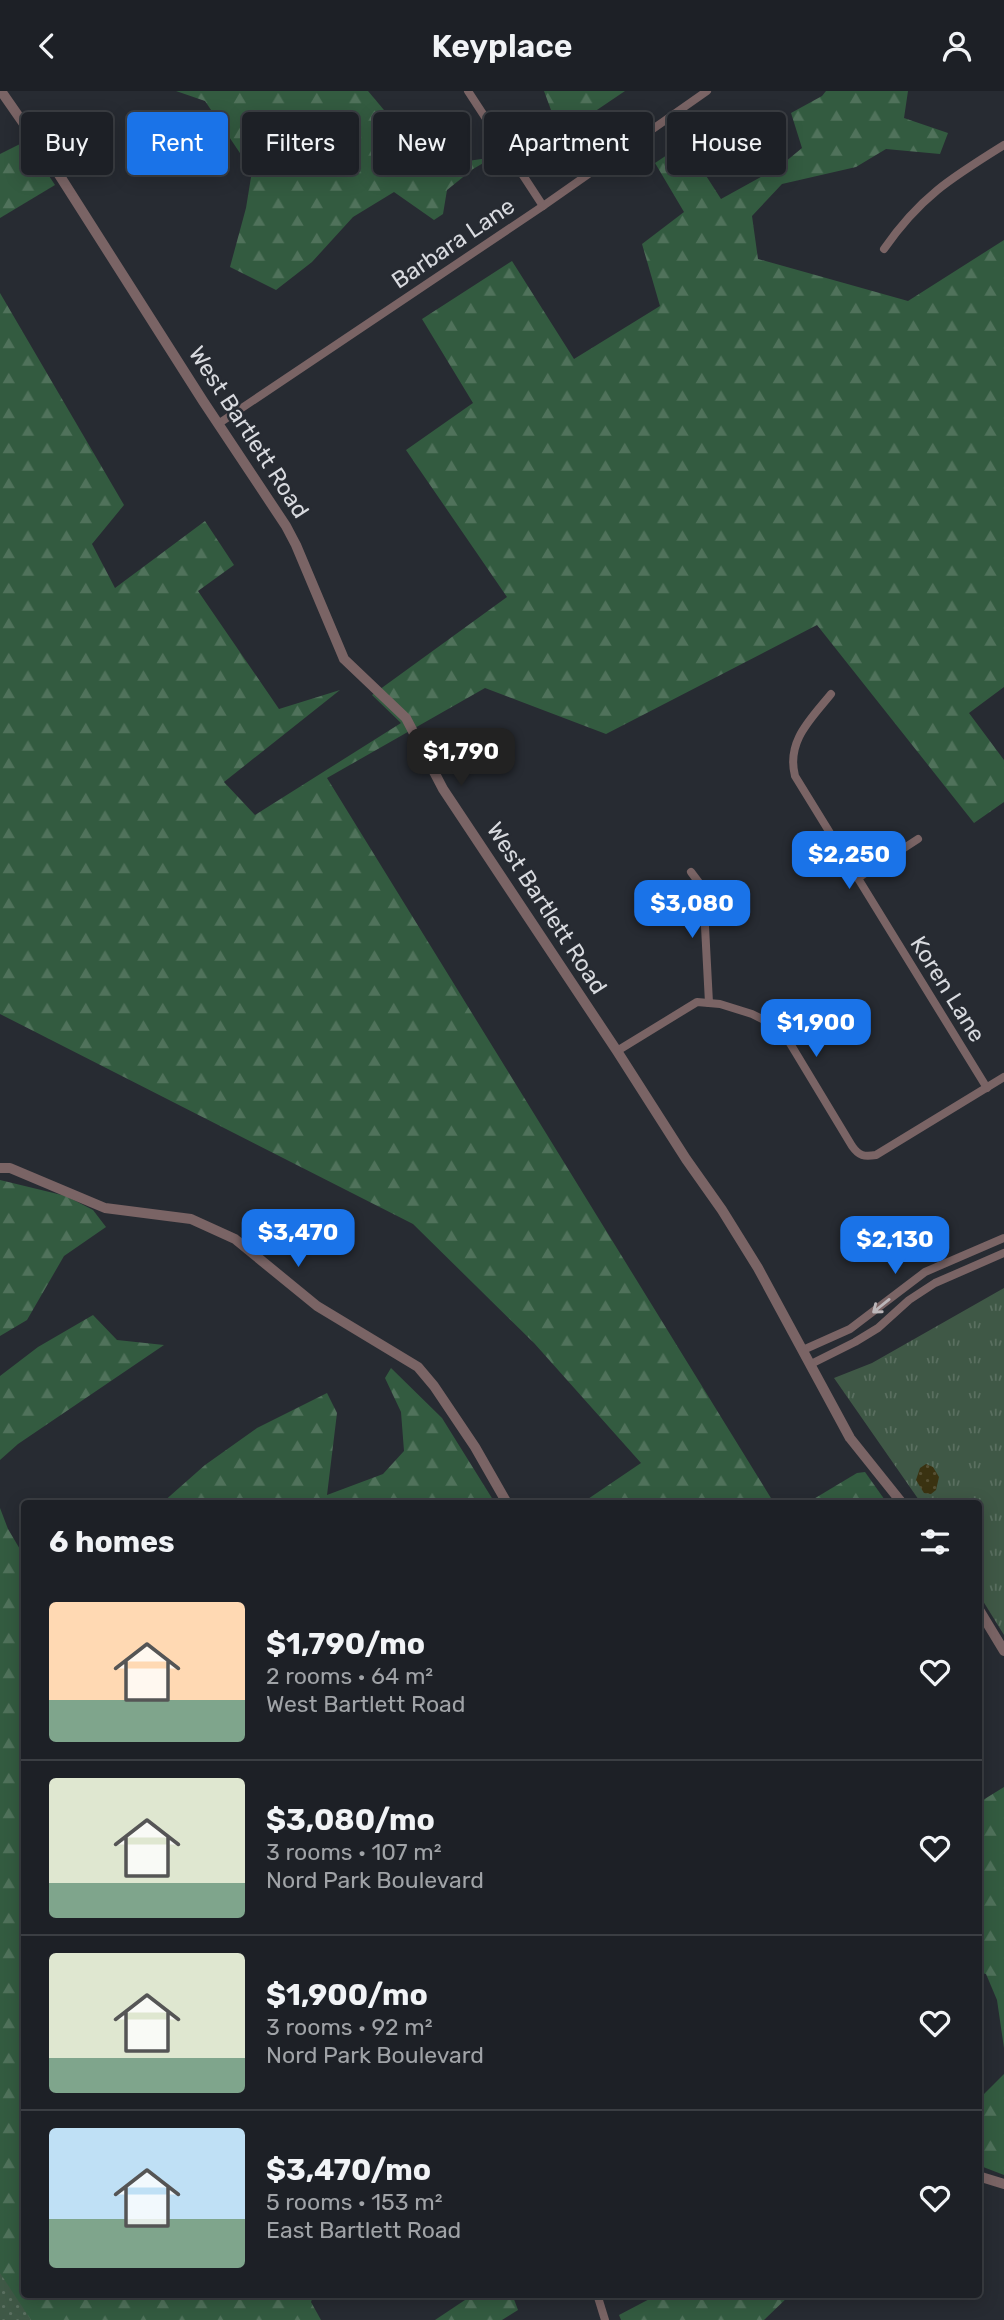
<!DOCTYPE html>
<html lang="en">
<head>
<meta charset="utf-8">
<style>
  :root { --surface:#1d2026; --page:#2a2d32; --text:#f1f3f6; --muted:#a0a3a7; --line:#3b3e43; --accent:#1a73e8 }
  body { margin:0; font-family:Rubik,sans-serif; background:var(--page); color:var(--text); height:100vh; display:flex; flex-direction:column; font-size:26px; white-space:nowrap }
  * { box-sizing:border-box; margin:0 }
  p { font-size:23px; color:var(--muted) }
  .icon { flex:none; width:38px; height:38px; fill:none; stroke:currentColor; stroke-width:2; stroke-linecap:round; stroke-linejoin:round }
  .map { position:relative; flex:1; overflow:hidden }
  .panel { position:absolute; left:21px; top:1409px; width:961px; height:798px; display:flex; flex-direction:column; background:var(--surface); border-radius:7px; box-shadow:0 4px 18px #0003,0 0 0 2px var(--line) }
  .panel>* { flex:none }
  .hud { position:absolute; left:21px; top:21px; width:962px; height:63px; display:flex; gap:14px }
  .price { position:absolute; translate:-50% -60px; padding:0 16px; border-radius:14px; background:var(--accent); color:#fff; font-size:23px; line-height:46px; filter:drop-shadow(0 2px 4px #0008) }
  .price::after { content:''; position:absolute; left:50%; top:42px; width:21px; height:16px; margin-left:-10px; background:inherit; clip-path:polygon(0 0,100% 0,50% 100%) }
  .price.on { background:#222; color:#fff }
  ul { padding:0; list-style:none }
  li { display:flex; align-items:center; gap:21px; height:175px; padding:0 28px }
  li+li { border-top:2px solid var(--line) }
  li span { display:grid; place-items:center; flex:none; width:196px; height:140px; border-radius:7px; color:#555 }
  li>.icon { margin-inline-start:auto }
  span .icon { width:84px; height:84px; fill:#fffc; stroke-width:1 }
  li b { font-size:30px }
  h2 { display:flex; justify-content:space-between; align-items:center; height:84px; padding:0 28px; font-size:30px }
  .tag { padding:0 24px; border-radius:7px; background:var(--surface); box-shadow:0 4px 18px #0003,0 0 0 2px var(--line); font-size:24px; line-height:63px }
  .tag.on { background:var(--accent); color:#fff }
  header { display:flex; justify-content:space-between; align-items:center; height:91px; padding:0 28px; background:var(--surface); font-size:32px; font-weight:600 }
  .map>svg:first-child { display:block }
  .grass { fill:url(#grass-tufts) }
  .forest { fill:url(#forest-firs) }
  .sand { fill:url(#sand-dots) }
  .park { fill:url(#park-dots) }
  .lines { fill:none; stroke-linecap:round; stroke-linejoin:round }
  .minor { stroke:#7a6465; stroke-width:8 }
  .tertiary { stroke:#7a6465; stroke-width:10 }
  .oneway { stroke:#bcb7ba }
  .labels { text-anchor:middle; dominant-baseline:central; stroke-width:5; stroke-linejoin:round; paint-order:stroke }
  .street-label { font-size:23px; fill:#d8dadf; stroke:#272b32 }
</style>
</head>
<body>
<header><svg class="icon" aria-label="back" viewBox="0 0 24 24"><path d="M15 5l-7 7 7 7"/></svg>Keyplace<svg class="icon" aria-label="person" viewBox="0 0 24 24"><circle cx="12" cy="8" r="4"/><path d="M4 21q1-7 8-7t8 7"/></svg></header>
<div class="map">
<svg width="1004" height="2229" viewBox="0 0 1004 2229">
  <defs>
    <pattern id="grass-tufts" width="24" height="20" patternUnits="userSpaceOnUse" patternTransform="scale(1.75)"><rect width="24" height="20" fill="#3f5846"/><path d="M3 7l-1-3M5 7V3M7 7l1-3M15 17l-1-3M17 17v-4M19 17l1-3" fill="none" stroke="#5a6f60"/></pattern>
    <pattern id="forest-firs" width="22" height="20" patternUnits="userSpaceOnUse" patternTransform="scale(1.75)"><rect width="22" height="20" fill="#335b40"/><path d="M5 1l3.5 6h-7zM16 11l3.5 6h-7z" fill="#50725b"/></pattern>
    <pattern id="sand-dots" width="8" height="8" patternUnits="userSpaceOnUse" patternTransform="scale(1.75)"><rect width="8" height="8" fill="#3a3211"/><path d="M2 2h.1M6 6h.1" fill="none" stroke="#564f33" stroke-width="1.8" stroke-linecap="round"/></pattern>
    <pattern id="park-dots" width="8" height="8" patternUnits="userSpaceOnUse" patternTransform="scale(1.75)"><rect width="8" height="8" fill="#3f5846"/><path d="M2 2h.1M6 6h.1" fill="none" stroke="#5a6f60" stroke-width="1.8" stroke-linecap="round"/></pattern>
  </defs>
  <rect width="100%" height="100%" fill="#272b32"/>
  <path class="grass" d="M1004,1197V1544L978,1502V1412H921L834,1287L872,1272Z"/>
  <g class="forest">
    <path d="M176,0H368C381,15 424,69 442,71C458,73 476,68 492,67L473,78L447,99L443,123L434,129L394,101L353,126L312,171L276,199L230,176L246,117L252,80L205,10Z"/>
    <path d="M544,0H625L591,23L565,36L532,40L551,19Z"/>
    <path d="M826,0H908L904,27L948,42L940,63L886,58L856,76L782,93L752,125L758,168L908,210L1004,149V596L969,622L1004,669V711L974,732L817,534L606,643L485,597L327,687L774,1412H582L641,1372L534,1252L413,1133L0,923V202L124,414L92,453L115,497L205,430L234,474L198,500L279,618L340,599L224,691L255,724L401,632L372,604L507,506L406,359L473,312L422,228L512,170L574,268L660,215L642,153L684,121L655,72L685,52L721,108L779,76L802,57L791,22L822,5Z"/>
    <path d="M26,50L55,94L0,127V63Z"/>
    <path d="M0,1089L66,1105L93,1119L106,1136L64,1165L27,1229L0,1245Z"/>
    <path d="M93,1224L117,1249L164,1254L18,1353L0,1369V1285L38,1256Z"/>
    <path d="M391,1277L442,1327L495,1412H162L205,1374L257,1337L327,1302L337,1322L327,1404L383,1383L404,1360L401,1321L385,1287Z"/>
    <path d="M865,1381L887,1412H807L857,1382Z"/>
    <path d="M0,1417L8,1438L24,1465V2203H314L311,2211L321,2229H0Z"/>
    <path d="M1004,1696V1957L997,1909L986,1883L978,1881V1708L983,1709Z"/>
    <path d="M1004,1983V2084L978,2074V2005L981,2006Z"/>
    <path d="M474,2203H512L518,2219L502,2229H435Z"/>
    <path d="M659,2203H791L764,2229H621L619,2224Z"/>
  </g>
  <path class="sand" d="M926,1373L933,1376L939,1386L936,1399L931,1403L924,1402L916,1389L920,1377Z"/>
  <path class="park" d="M0,2182L31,2229H0Z"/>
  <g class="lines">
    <g class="minor">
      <path d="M468,0L543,115"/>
      <path d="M884,158C920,106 951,87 1004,54"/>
      <path d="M218,333L543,115L707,0"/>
      <path d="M831,603C811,628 786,650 795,685L987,997"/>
      <path d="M691,781L703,797L709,912"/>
      <path d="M858,787L918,748"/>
      <path d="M617,960L697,911L720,913L752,923L766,930L785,944L852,1055C859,1065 864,1066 876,1064L1004,986"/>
      <path d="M803,1259L850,1238L925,1181L1004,1147"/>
      <path d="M811,1273L855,1251L878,1237L909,1209L935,1192L1004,1162"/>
      <path d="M597,2203L605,2229"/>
    </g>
    <g class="tertiary">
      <path d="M1,0L58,82L203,310L286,435L296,454L344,568L406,627L443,698L617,960L686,1068L722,1119L758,1177L850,1347L902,1412"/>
      <path d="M0,1077H10L105,1117L191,1128L235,1148L317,1215L418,1276L434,1295L475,1356L507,1412"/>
      <path d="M978,1517L1004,1560"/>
      <path d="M978,2085L1004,2093"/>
    </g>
  </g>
  <defs><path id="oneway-shaft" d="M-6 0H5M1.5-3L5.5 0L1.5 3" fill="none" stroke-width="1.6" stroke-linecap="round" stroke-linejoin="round" transform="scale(1.75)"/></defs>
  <use class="oneway" href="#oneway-shaft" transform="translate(881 1215) rotate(141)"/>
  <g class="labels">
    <g class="street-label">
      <text transform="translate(453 152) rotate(-34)">Barbara Lane</text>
      <text transform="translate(249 341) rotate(57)">West Bartlett Road</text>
      <text transform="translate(547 817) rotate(57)">West Bartlett Road</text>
      <text transform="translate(948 898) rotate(58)">Koren Lane</text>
    </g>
  </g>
</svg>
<b class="price on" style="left:461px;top:697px">$1,790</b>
<b class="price" style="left:849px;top:800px">$2,250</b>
<b class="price" style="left:692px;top:849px">$3,080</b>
<b class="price" style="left:816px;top:968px">$1,900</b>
<b class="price" style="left:298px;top:1178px">$3,470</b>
<b class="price" style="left:895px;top:1185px">$2,130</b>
<div class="hud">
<a class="tag">Buy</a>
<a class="tag on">Rent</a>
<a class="tag">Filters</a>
<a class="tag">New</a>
<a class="tag">Apartment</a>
<a class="tag">House</a>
</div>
<section class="panel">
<h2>6 homes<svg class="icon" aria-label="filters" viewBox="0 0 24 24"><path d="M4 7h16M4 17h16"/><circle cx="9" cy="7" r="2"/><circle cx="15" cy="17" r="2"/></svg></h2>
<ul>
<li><span style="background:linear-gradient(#ffd9b3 70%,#7fa58c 0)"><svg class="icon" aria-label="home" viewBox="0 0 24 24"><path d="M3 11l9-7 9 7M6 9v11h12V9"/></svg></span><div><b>$1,790/mo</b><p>2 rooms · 64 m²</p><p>West Bartlett Road</p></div><svg class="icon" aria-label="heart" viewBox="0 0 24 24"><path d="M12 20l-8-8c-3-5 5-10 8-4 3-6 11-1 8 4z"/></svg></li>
<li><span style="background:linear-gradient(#dfe7d0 75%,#7fa58c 0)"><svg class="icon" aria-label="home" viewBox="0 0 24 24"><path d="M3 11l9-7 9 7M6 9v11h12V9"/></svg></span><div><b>$3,080/mo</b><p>3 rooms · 107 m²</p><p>Nord Park Boulevard</p></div><svg class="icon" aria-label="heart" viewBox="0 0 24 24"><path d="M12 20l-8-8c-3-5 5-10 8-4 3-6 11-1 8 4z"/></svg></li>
<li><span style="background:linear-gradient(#dfe7d0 75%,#7fa58c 0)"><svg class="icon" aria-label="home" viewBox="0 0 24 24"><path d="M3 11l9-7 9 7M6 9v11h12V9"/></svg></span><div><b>$1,900/mo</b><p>3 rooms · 92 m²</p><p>Nord Park Boulevard</p></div><svg class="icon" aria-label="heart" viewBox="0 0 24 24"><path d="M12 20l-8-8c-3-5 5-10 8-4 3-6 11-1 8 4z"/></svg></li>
<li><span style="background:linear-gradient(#bfe0f5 65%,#7fa58c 0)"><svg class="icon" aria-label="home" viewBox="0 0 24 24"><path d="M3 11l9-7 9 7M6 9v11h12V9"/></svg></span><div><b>$3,470/mo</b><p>5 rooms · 153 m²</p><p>East Bartlett Road</p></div><svg class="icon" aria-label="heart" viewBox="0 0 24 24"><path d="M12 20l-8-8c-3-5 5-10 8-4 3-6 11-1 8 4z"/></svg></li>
</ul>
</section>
</div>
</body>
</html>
